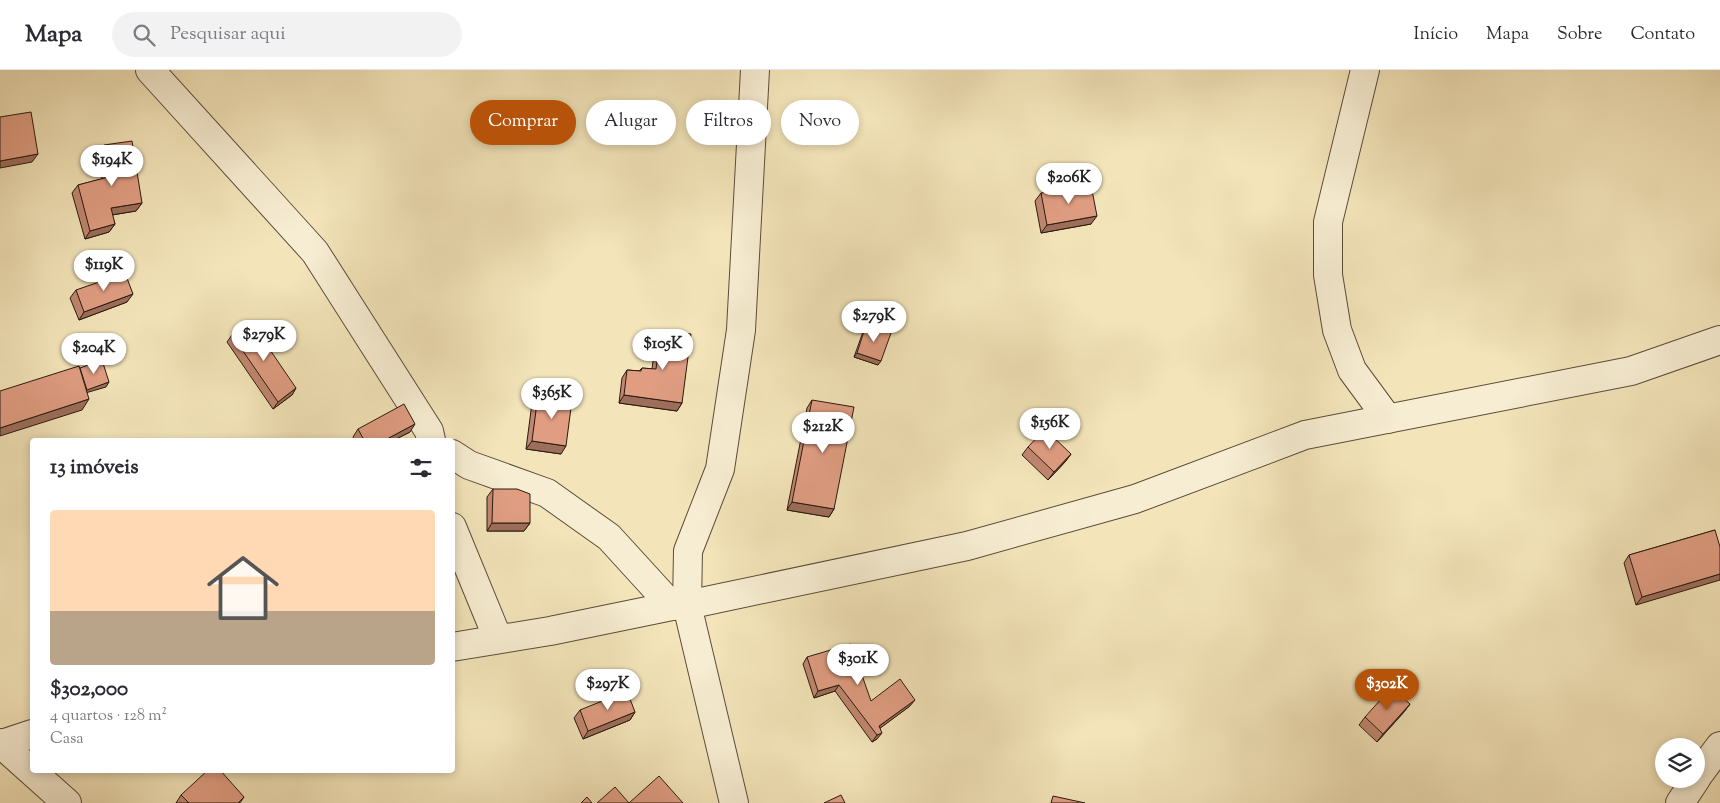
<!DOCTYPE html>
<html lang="pt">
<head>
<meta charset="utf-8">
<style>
  :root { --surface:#fff; --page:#f2f2f3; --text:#2b2b33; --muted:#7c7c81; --line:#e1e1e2; --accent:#b45309 }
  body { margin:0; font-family:"Sorts Mill Goudy",serif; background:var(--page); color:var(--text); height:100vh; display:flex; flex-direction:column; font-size:19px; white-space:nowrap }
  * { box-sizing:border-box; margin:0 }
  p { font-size:16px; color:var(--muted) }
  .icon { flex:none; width:28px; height:28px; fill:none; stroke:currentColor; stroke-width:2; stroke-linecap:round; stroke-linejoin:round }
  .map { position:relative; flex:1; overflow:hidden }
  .side { position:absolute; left:30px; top:368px; width:425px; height:335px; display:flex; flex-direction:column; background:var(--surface); border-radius:5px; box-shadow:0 2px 8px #0003 }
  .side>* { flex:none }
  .hud { position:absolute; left:470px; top:30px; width:475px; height:45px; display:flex; gap:10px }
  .fabs { position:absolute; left:1655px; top:668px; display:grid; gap:10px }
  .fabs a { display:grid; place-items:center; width:50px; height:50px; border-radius:50%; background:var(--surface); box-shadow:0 2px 8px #0003; font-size:25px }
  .price { position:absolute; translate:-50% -42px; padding:0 11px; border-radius:18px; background:#fff; color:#222; font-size:16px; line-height:32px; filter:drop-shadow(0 1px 2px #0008) }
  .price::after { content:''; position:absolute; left:50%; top:30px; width:15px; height:11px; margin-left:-8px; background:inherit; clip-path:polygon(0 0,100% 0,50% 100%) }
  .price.active { background:var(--accent); color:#fff }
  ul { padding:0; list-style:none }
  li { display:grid; align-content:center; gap:10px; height:265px; padding:0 20px }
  li span { display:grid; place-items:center; height:155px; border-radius:5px; color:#555 }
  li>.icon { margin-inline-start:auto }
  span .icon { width:90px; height:90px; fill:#fffc; stroke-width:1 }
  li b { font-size:21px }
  h2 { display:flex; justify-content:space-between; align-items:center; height:60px; padding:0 20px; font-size:21px }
  .pill { padding:0 18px; border-radius:22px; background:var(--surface); box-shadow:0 2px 8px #0003; font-size:18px; line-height:45px }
  .pill.active { background:var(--accent); color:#fff }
  header { display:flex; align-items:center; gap:30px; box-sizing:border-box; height:70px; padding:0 25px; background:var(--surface); border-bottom:1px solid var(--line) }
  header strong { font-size:24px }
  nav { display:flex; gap:28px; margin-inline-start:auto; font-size:18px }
  .search { width:350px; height:45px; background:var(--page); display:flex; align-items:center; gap:12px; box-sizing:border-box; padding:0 18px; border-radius:28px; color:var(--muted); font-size:19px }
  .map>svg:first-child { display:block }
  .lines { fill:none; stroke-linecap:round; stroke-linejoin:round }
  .minor-casing { stroke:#5c4c39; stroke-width:30 }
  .minor { stroke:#f7edd2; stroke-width:28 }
  .wall { fill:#c18770; stroke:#291a0e }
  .shaded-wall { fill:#9d6e5b; stroke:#291a0e }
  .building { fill:#e09d82; stroke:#291a0e }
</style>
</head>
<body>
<header>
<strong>Mapa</strong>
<div class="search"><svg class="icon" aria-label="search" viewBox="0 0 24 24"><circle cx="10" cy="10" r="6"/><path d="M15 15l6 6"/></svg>Pesquisar aqui</div>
<nav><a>Início</a><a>Mapa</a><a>Sobre</a><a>Contato</a></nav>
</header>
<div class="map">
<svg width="1720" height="733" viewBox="0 0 1720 733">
  <rect width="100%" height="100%" fill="#f3e4b9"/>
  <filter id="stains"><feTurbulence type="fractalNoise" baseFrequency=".004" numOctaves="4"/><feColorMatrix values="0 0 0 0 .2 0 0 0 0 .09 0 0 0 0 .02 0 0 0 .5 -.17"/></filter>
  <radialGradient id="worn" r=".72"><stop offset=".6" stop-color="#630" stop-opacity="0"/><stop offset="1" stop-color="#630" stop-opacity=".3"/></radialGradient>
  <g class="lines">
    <g class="minor-casing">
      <g id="minor">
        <path d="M150,0L315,182L429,361L431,370"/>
        <path d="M1365,0L1328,152V205L1337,260L1352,300L1388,349"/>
        <path d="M452,384L469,395L547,423L609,467L672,536"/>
        <path d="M452,457L498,569"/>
        <path d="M452,577L550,561L672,536L687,535L967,476L1135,429L1305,365L1631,301L1720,270"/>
        <path d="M0,673L67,733"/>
        <path d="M2,674L32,664"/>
        <path d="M1696,708L1720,676"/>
        <path d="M734,733L687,535L688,481L720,399L741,260L755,0"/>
        <path d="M1680,733L1696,709"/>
      </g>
    </g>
    <use href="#minor" class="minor"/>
  </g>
  <g class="wall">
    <path d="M104,75L142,133L136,141L112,145L115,154L109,162L85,169L72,123L78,115L102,109L98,83Z"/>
    <path d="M1041,123L1091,154L1041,163L1035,131Z"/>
    <path d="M76,220L127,232L79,250L70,228Z"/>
    <path d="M866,255L878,295L854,287L864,259Z"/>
    <path d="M661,260L682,333L677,341L619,333L622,308L627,300L639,301L642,298L652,299L656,268Z"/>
    <path d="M232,265L296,318L292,325L273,339L227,272Z"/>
    <path d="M538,325L561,384L526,379L532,333Z"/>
    <path d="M812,330L834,439L829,447L787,440L807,338Z"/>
    <path d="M358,359L410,362L394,370H354L353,367Z"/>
    <path d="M1028,377L1071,384L1065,392L1048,410L1022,385Z"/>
    <path d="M493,419L530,453L524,461H487V427Z"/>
    <path d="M1715,460L1636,535L1624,493L1629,485Z"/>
    <path d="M807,587L871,631L910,636L880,658L877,669L872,672L835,621L814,628L803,594Z"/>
    <path d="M1410,634L1404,642L1377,672L1359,655L1365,647Z"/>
    <path d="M580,640L635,642L630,650L583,669L574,648Z"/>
    <path d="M181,725L244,727L240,733H176Z"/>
  </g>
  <g class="shaded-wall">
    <path d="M38,84L32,92L0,98V91Z"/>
    <path d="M142,133L136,141L105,146L111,138Z"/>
    <path d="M1097,146L1091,154L1041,163L1047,155Z"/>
    <path d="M115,154L109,162L85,169L90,161Z"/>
    <path d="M133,224L127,232L79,250L84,242Z"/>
    <path d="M857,283L881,291L878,295L854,287Z"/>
    <path d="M109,312L106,317L82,324L85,320Z"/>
    <path d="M296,318L292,325L273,339L278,332Z"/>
    <path d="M624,325L682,333L677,341L619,333Z"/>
    <path d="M89,329L82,340L0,366V358Z"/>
    <path d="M415,354L410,362L394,370H385Z"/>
    <path d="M532,371L566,376L561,384L526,379Z"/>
    <path d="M1071,384L1065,392L1048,410L1054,402Z"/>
    <path d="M792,432L834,439L829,447L787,440Z"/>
    <path d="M492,453H530L524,461H487Z"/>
    <path d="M1720,504V510L1636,535L1642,527Z"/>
    <path d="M839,615L835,621L814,628L818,621Z"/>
    <path d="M915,630L910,636L875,662L879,656Z"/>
    <path d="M1410,634L1404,642L1377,672L1383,664Z"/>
    <path d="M635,642L630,650L583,669L588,661Z"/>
    <path d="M882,663L877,669L872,672L877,665Z"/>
  </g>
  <g class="building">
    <path d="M31,42L38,84L0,91V47Z"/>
    <path d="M132,71L142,133L111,138L115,154L90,161L78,115L108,107L104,75Z"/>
    <path d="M1091,115L1097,146L1047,155L1041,123Z"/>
    <path d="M125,203L133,224L84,242L76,220Z"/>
    <path d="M251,252L296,318L278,332L232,265Z"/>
    <path d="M866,255L891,263L881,291L857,283Z"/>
    <path d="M661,260L691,264L682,333L624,325L627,300L641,301L642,298L656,299Z"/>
    <path d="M102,290L109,312L87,320L80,298Z"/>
    <path d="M79,296L89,329L0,358V321Z"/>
    <path d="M538,325L572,330L566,376L532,371Z"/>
    <path d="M812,330L854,337L834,439L792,432Z"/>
    <path d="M404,334L415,354L385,370H364L358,359Z"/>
    <path d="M1045,359L1071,384L1054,402L1028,377Z"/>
    <path d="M493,419H517L530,424V453H492Z"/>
    <path d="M1715,460L1720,477V504L1642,527L1629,485Z"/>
    <path d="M851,574L871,631L900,609L915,630L879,656L882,663L877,665L839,615L818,621L807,587Z"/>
    <path d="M1391,618L1410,634L1383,664L1365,647Z"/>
    <path d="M627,621L635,642L588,661L580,640Z"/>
    <path d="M208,700H220L244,727L238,733H189L181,725Z"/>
    <path d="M659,706L683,733H629Z"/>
    <path d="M615,717L629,733H597Z"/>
    <path d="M841,725L845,733H824Z"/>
    <path d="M1053,726L1085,733H1051Z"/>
    <path d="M587,727L592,733H581Z"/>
  </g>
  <rect width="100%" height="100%" filter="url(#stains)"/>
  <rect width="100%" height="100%" fill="url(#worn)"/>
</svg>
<div class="fabs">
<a><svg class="icon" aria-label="layers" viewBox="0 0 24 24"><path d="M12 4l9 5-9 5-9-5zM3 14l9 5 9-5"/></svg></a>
</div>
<b class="price" style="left:112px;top:117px">$194K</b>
<b class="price" style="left:1069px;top:135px">$206K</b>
<b class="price" style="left:104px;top:222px">$119K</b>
<b class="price" style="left:874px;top:273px">$279K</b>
<b class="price" style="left:264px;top:292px">$279K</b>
<b class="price" style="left:663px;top:301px">$105K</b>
<b class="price" style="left:94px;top:305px">$204K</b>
<b class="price" style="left:552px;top:350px">$365K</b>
<b class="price" style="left:1050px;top:380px">$156K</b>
<b class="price" style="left:823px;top:384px">$212K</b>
<b class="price" style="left:858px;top:616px">$301K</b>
<b class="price" style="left:608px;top:641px">$297K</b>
<b class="price active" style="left:1387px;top:641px">$302K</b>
<div class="hud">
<a class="pill active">Comprar</a>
<a class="pill">Alugar</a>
<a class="pill">Filtros</a>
<a class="pill">Novo</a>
</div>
<section class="side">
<h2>13 imóveis<svg class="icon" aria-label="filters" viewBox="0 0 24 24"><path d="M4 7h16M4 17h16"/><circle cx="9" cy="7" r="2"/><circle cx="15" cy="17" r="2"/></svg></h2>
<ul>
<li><span style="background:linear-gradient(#ffd9b3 65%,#b9a48a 0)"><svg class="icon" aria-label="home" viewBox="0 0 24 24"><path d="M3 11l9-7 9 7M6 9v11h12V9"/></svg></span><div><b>$302,000</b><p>4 quartos · 128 m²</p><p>Casa</p></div></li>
</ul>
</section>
</div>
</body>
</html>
